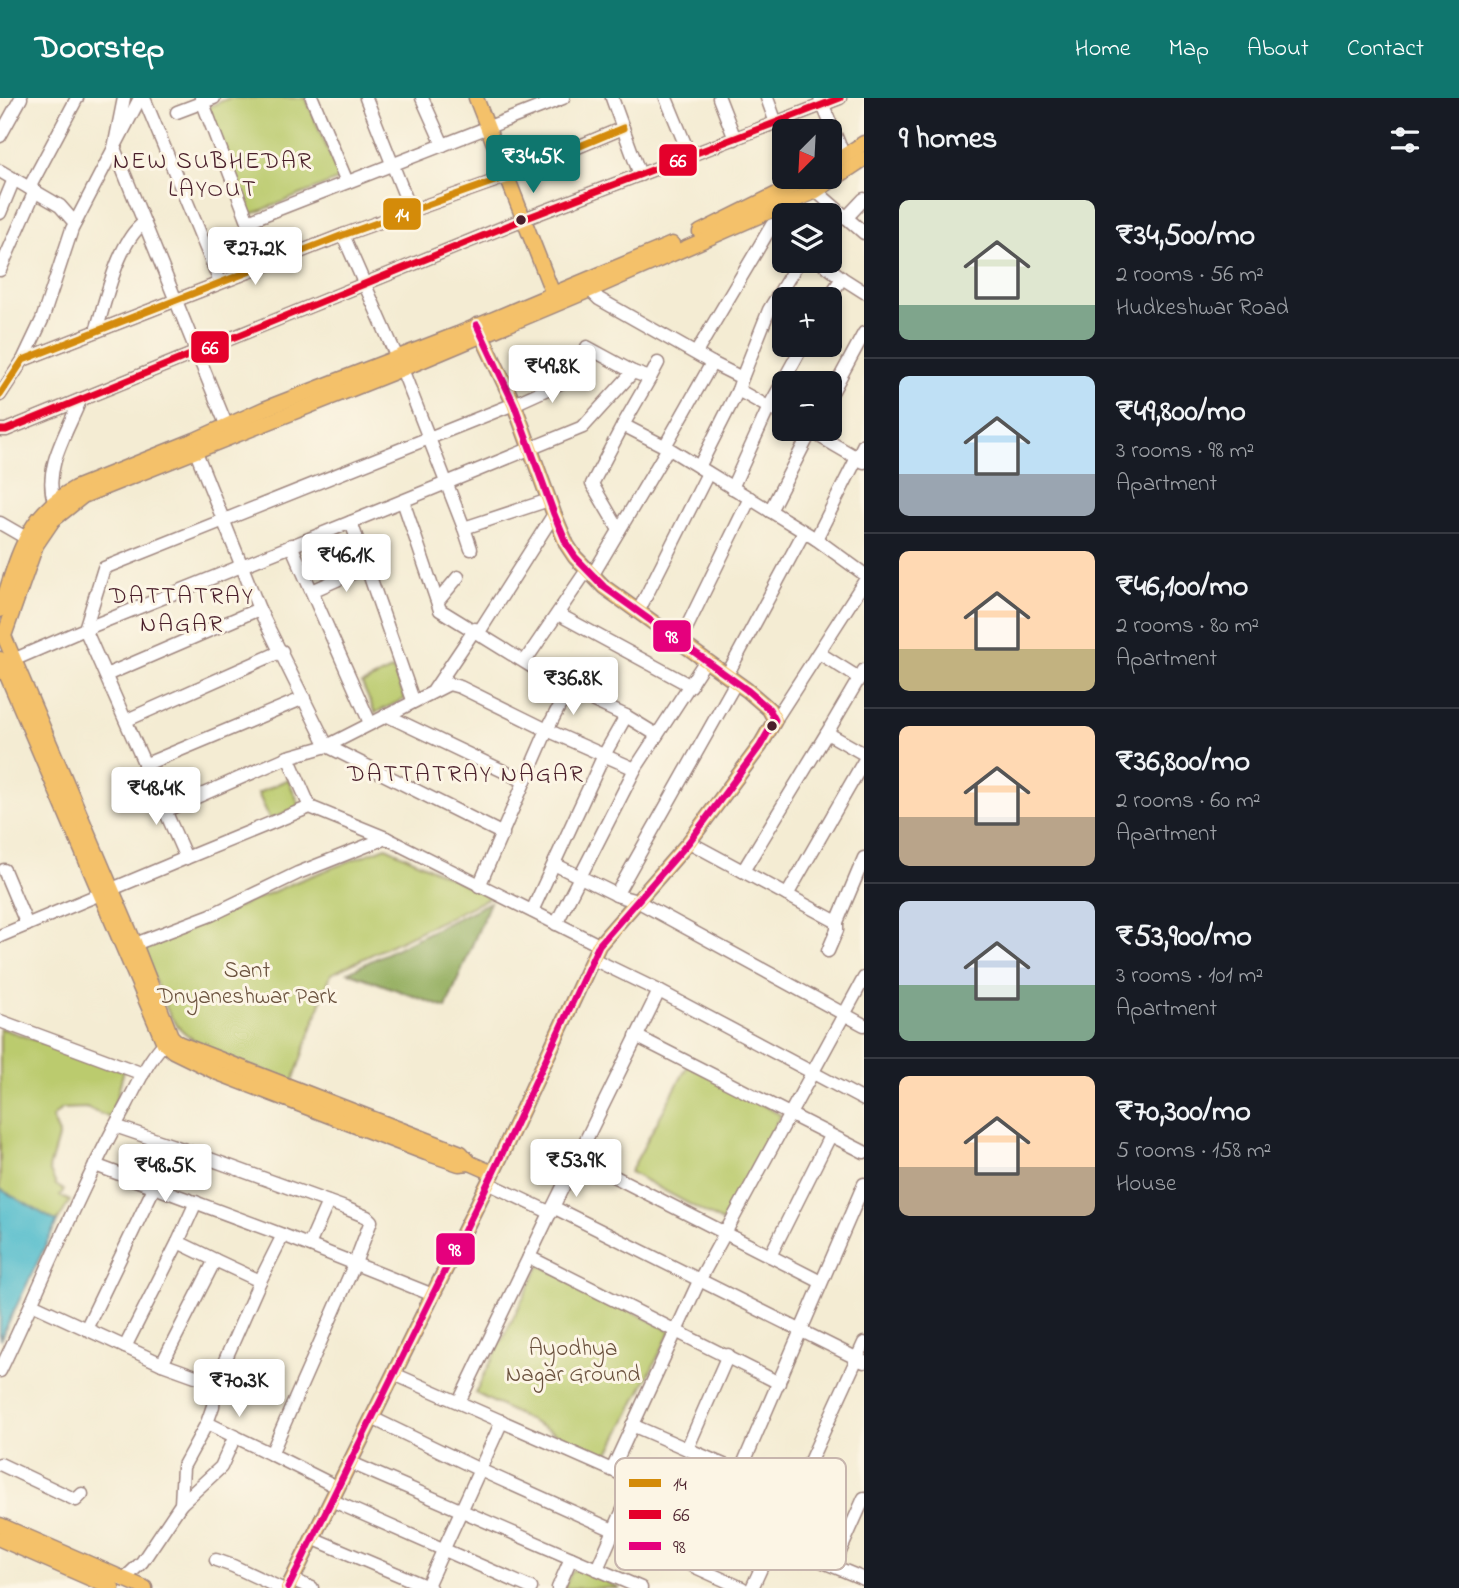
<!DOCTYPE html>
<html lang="en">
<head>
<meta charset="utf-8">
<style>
  :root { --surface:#171b24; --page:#242831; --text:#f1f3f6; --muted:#9ea1a6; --line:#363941; --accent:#0f766e }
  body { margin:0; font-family:"Indie Flower",sans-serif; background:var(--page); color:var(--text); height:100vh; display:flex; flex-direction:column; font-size:26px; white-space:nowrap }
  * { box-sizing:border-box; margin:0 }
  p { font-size:23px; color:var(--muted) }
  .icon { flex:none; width:38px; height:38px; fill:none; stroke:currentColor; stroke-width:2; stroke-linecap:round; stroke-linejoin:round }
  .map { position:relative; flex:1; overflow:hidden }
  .sheet { display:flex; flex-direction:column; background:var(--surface); width:595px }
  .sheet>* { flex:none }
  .needle { width:46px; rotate:204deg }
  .buttons { position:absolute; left:772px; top:21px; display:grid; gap:14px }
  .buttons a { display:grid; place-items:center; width:70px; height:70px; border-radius:10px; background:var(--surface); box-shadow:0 4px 10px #0003; font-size:35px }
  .price { position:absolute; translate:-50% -60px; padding:0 16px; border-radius:7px; background:#fff; color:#222; font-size:23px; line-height:46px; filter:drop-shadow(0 2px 4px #0008) }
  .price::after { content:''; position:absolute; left:50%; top:42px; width:21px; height:16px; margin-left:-10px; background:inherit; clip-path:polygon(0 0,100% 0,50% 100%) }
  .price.selected { background:var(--accent); color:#fff }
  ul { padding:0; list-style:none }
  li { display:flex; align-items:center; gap:21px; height:175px; padding:0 35px }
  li+li { border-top:2px solid var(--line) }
  li span { display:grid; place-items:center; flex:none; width:196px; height:140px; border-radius:10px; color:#555 }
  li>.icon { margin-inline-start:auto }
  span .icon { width:84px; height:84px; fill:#fffc; stroke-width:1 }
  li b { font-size:30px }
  h2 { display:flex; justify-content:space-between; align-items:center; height:84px; padding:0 35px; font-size:30px }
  header { display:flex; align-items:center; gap:42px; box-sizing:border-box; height:98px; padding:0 35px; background:var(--accent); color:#fff }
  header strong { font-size:33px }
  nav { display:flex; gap:38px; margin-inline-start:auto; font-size:24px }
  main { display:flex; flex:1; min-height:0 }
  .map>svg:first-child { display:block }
  .green { fill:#bbcb6e; stroke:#82754c; stroke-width:2 }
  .forest { fill:#94af61; stroke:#6f6746; stroke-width:2 }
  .water { fill:#51bccc; stroke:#4e6e7c; stroke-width:2 }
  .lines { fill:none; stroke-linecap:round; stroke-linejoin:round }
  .minor-casing { stroke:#9f867f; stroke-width:15 }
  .major-casing { stroke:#9f867f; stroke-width:17 }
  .minor { stroke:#fff; stroke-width:12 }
  .major { stroke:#f4c16a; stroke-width:14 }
  .bus-1-casing { stroke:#fcf5e5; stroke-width:12 }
  .bus-2-casing { stroke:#fcf5e5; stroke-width:12 }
  .bus-3-casing { stroke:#fcf5e5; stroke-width:12 }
  .bus-1 { stroke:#d48b09; stroke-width:7 }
  .bus-2 { stroke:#e4002b; stroke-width:7 }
  .bus-3 { stroke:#e5007d; stroke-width:7 }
  .bus-dot { fill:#4a1f2b; stroke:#fcf5e5; stroke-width:2.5 }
  .labels { text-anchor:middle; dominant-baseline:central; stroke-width:6; stroke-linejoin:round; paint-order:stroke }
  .park-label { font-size:23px; fill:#6c533f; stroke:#fcf5e5 }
  .neighbourhood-label { font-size:24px; letter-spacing:2px; fill:#4a1f2b; stroke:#fcf5e5 }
  .key { fill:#fcf5e5; stroke:#c7b5ad; stroke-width:2 }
  .key-label { font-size:19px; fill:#4a1f2b }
  .line-badge { stroke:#fcf5e5; stroke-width:2.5 }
  .badge-label { font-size:19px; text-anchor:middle; font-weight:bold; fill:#fff }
</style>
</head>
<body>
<header>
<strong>Doorstep</strong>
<nav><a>Home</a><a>Map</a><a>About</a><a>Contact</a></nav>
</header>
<main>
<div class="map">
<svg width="864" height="1490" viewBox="0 0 864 1490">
  <rect width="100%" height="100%" fill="#fcf5e5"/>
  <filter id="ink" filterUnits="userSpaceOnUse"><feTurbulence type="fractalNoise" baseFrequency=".0143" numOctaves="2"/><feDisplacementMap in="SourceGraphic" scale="14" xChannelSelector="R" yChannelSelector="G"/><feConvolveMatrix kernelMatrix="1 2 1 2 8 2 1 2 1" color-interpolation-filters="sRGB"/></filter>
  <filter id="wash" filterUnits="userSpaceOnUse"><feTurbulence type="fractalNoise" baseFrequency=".00686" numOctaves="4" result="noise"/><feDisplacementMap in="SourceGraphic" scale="28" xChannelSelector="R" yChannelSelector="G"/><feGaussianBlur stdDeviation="1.57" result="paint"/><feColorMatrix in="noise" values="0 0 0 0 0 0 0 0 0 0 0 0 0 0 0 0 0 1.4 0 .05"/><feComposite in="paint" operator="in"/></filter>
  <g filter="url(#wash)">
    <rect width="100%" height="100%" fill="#f4ecd3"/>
    <g class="green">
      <path d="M229,0H306L340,81L250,117L208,9Z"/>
      <path d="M393,571L405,601L375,615L362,586Z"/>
      <path d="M288,681L300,708L270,722L258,695Z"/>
      <path d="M386,749L491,799L331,876L293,983C256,969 193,955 171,919C159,899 153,876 145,854L148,848L298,783Z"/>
      <path d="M0,930L124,972L111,1020L86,1010L61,1011L52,1020L59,1036L49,1071L56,1087L64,1092L60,1098L70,1103L57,1124L0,1091Z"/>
      <path d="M688,967L781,1017L722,1124L630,1074Z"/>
      <path d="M540,1167L671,1233L606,1361L475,1295Z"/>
      <path d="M578,1470L620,1490H564L572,1473Z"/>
    </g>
    <path class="forest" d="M490,804L446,910L348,874Z"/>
    <path class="water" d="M0,1091L57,1124L0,1242Z"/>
  </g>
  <g filter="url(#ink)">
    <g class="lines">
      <g class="minor-casing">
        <g id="minor">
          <path d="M124,0L114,50L230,336"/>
          <path d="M144,0L220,184"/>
          <path d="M201,0L248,123L563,0"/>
          <path d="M312,0L347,84"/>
          <path d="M366,0L411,113"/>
          <path d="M422,0L443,47"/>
          <path d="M612,0L640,77"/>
          <path d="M666,0L690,58"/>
          <path d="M719,0L735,41"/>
          <path d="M767,0L776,25"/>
          <path d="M820,0L844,58"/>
          <path d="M177,14L214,0"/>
          <path d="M0,38L21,0"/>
          <path d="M0,73L60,108L75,125"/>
          <path d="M811,85L816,93L864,135"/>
          <path d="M29,90L77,0"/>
          <path d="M0,115L14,81"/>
          <path d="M846,120L864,101"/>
          <path d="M248,123L265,167"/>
          <path d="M343,137L402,271L464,430L549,402"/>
          <path d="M820,163L842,180"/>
          <path d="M0,172L35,93"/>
          <path d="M590,192L599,201L712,265L665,348"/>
          <path d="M828,201L842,180L864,194"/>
          <path d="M96,233C106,202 118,143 144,125"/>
          <path d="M696,255L772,127"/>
          <path d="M23,262L42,222L72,131L140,0"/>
          <path d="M712,265L742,280L738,292L784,318"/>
          <path d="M650,280L658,265"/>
          <path d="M742,280L769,212L799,163"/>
          <path d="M0,297L23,262L343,137L506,79L623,30"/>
          <path d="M830,298L864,235"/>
          <path d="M807,331L864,364"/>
          <path d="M0,332H6L524,121L840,0"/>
          <path d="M668,350L816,441L864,476"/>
          <path d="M196,354L259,511L327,648L503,736"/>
          <path d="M699,369L738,292"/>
          <path d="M732,390L769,309L803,247"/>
          <path d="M54,403C43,370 68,333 80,302"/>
          <path d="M403,403L440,512L568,591L626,618L604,657L532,813"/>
          <path d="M770,413L812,331"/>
          <path d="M351,424L583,329L633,274L587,249"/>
          <path d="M0,425L33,444"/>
          <path d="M464,430L471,451"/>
          <path d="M619,432L592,386L623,327"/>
          <path d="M816,441L864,346"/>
          <path d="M291,447L370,625"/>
          <path d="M592,478L668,350L623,327L650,280L633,274"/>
          <path d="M312,493L366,469"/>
          <path d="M438,503L458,479"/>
          <path d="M638,514L708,375"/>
          <path d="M558,516L691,588"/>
          <path d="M479,534L554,416"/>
          <path d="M680,543L750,400"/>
          <path d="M819,555L859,580"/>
          <path d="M525,563L587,472"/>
          <path d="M6,565L85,531L104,470L514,306L576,278"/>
          <path d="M106,577L259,511"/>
          <path d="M727,577L804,434"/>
          <path d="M434,592L475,531"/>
          <path d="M386,617L524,683"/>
          <path d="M626,618L657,637"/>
          <path d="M127,622L282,553"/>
          <path d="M775,622L864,484"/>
          <path d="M827,635L864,572"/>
          <path d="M288,659L327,648L449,586L460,589L547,632L635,671"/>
          <path d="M144,667L304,600"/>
          <path d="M167,712L288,659L310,709"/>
          <path d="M689,744L837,824L864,760"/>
          <path d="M186,760L310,709L386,740L599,847"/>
          <path d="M554,766L619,798L637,803L864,927"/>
          <path d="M4,772L27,827"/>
          <path d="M743,773L827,635L864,656"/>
          <path d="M479,788L547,632L568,591"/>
          <path d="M616,797L736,584"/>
          <path d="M787,797L864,663"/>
          <path d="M556,826L635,671L706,562"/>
          <path d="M0,838L186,760L85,531L351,424L413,602"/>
          <path d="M135,846L211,817L298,775L386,740"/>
          <path d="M828,853L837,832V824"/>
          <path d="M593,861L659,893L553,1109L864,1264"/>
          <path d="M659,893L864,1002"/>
          <path d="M0,923L143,976"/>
          <path d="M636,938L864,1054"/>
          <path d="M174,1048L345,1110L367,1119L371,1123L355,1165L271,1356L337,1389"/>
          <path d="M578,1060L821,1184"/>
          <path d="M95,1067L283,1137L433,1197"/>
          <path d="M488,1085L551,1115"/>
          <path d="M196,1104L178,1144L215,1162"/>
          <path d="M553,1109L529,1159L779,1285"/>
          <path d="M309,1147L328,1104"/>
          <path d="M770,1158L830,1038"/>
          <path d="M32,1206L162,1266L215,1285L260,1183L283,1137"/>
          <path d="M86,1231L174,1048L115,1028"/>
          <path d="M125,1249L178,1144"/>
          <path d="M162,1266L215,1162L260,1183"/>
          <path d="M0,1273C43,1184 79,1092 127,1006C139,983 151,955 171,939"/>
          <path d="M394,1276L773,1443L864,1481"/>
          <path d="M215,1285L213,1308L207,1325L271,1356"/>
          <path d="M459,1304L529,1159"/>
          <path d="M372,1320L480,1372L742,1490"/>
          <path d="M632,1327L687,1351L728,1257"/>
          <path d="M687,1351L740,1374"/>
          <path d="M349,1364L571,1460L558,1490"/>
          <path d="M0,1366L76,1402L82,1396"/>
          <path d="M612,1372L700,1181L864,880"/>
          <path d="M331,1402L531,1490"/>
          <path d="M181,1406L221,1369L235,1338"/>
          <path d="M720,1420L864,1086"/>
          <path d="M312,1440L430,1490"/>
          <path d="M571,1460L641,1490"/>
          <path d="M216,1462L233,1468L280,1490"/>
          <path d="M834,1467L864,1400"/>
          <path d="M597,1471L636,1382"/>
          <path d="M123,1482L142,1464L181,1406L183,1369L207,1325"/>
          <path d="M293,1482L312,1490"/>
          <path d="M426,1490L502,1323"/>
          <path d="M752,1490L864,1245"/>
        </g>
      </g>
      <g class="major-casing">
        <g id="major">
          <path d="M476,0L555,201"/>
          <path d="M830,67L864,45"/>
          <path d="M700,134L811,79"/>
          <path d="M0,512C18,461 24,418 75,390L195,342L264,311L458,236L672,146"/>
          <path d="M0,561L164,945L173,953L218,975L426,1055L459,1066L470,1065"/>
          <path d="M493,1075L470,1065L461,1055L178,945L171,938L135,846L4,538L36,447L53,422L83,398L402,271L590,192L816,93L864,61"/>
          <path d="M0,1427L145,1490"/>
          <path d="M0,1441L112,1490"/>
          <path d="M288,1490L493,1075L599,847L689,744L760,648L775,622L769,611L747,592L604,489L575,459L567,447L554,416L514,306L477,227"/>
        </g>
      </g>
      <use href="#minor" class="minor"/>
      <use href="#major" class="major"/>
      <g class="bus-1-casing">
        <path id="bus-1" d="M0,297L23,262L343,137L506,79L623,30"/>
      </g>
      <g class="bus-2-casing">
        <path id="bus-2" d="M0,332H6L524,121L840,0"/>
      </g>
      <g class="bus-3-casing">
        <path id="bus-3" d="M288,1490L493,1075L599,847L689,744L760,648L775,622L769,611L747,592L604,489L575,459L567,447L554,416L514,306L477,227"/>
      </g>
      <use href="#bus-1" class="bus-1"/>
      <use href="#bus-2" class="bus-2"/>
      <use href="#bus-3" class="bus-3"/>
    </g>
  </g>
  <g class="bus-dot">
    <circle cx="521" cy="122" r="6"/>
    <circle cx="772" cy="628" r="6"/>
  </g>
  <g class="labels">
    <g class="park-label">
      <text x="247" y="873">Sant<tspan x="247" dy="26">Dnyaneshwar Park</tspan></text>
      <text x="573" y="1251">Ayodhya<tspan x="573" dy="26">Nagar Ground</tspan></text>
    </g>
    <g class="neighbourhood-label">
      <text x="213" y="64">NEW SUBHEDAR<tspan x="213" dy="28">LAYOUT</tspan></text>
      <text x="182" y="499">DATTATRAY<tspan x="182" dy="28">NAGAR</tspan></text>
      <text x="466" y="677">DATTATRAY NAGAR</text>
    </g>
  </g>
  <rect x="615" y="1360" width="231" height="112" rx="10" class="key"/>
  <rect x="629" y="1381" width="32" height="8" fill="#d48b09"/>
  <rect x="629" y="1412" width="32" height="9" fill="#e4002b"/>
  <rect x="629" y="1444" width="32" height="8" fill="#e5007d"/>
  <g class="key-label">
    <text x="673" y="1392">14</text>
    <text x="673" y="1423">66</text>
    <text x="673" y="1455">98</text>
  </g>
  <g class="line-badge">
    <rect x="658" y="45" width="40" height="34" rx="7" fill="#e4002b"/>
    <rect x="382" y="99" width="40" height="34" rx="7" fill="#d48b09"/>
    <rect x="190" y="232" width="40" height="34" rx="7" fill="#e4002b"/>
    <rect x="652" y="521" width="40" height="34" rx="7" fill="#e5007d"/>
    <rect x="435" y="1134" width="41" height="34" rx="7" fill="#e5007d"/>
  </g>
  <g class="badge-label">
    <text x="678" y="69">66</text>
    <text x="402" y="123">14</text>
    <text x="210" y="256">66</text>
    <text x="672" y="545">98</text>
    <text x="455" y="1158">98</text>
  </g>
</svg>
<div class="buttons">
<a><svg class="needle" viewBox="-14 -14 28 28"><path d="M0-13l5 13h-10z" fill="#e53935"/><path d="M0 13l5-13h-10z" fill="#9ea1a6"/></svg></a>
<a><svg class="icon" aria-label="layers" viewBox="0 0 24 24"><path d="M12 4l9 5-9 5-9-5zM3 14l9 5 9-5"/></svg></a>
<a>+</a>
<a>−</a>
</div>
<b class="price selected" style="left:533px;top:97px">₹34.5K</b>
<b class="price" style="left:255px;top:189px">₹27.2K</b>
<b class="price" style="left:552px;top:307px">₹49.8K</b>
<b class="price" style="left:346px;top:496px">₹46.1K</b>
<b class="price" style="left:573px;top:619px">₹36.8K</b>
<b class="price" style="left:156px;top:729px">₹48.4K</b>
<b class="price" style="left:576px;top:1101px">₹53.9K</b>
<b class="price" style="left:165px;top:1106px">₹48.5K</b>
<b class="price" style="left:239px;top:1321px">₹70.3K</b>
</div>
<section class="sheet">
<h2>9 homes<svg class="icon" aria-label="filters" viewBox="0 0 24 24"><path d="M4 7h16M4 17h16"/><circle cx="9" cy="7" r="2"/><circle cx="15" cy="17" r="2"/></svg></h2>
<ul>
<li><span style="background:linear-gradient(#dfe7d0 75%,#7fa58c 0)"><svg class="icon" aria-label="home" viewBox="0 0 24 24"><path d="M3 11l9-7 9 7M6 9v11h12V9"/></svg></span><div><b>₹34,500/mo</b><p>2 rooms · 56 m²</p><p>Hudkeshwar Road</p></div></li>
<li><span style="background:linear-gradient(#bfe0f5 70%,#9aa5b1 0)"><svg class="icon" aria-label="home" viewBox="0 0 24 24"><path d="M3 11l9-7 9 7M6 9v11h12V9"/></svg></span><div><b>₹49,800/mo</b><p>3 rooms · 98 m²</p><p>Apartment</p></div></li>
<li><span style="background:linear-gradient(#ffd9b3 70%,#c2b280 0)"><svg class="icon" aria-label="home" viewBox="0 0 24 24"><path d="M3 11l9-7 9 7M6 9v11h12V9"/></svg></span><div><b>₹46,100/mo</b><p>2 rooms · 80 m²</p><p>Apartment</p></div></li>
<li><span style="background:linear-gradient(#ffd9b3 65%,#b9a48a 0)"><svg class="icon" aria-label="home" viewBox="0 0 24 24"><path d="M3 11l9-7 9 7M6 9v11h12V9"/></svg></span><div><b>₹36,800/mo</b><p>2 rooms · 60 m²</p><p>Apartment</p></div></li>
<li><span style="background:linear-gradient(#c9d6e8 60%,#7fa58c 0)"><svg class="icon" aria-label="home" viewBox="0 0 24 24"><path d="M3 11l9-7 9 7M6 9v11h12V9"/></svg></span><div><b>₹53,900/mo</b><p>3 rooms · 101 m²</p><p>Apartment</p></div></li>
<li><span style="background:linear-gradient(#ffd9b3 65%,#b9a48a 0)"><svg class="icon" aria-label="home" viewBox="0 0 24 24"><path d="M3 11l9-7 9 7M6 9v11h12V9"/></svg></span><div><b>₹70,300/mo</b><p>5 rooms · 158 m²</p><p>House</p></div></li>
</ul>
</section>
</main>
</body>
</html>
